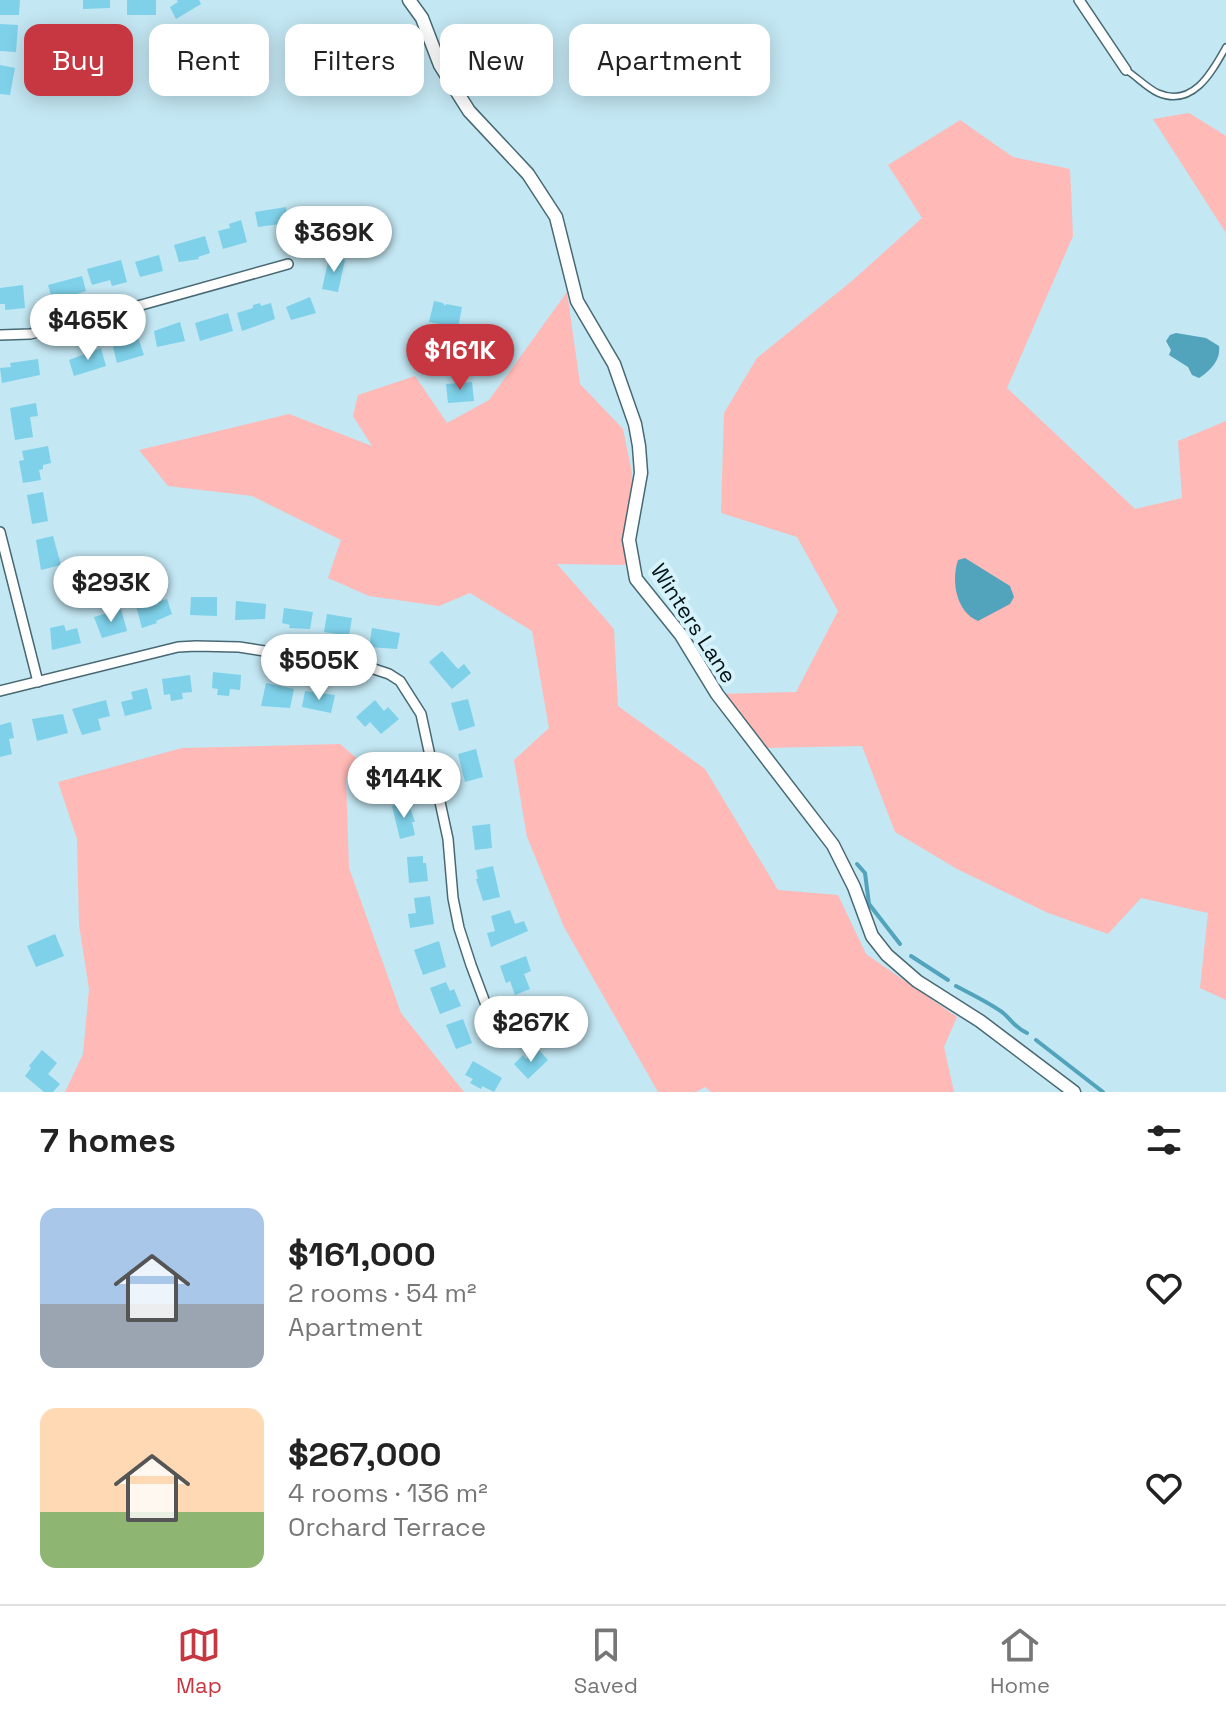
<!DOCTYPE html>
<html lang="en">
<head>
<meta charset="utf-8">
<style>
  :root { --surface:#fff; --page:#f6f6f6; --text:#222; --muted:#767676; --line:#e0e0e0; --accent:#c63741 }
  body { margin:0; font-family:"Space Grotesk",sans-serif; background:var(--page); color:var(--text); height:100vh; display:flex; flex-direction:column; font-size:30px; white-space:nowrap }
  * { box-sizing:border-box; margin:0 }
  p { font-size:26px; color:var(--muted) }
  .icon { flex:none; width:44px; height:44px; fill:none; stroke:currentColor; stroke-width:2; stroke-linecap:round; stroke-linejoin:round }
  .map { position:relative; height:1092px; overflow:hidden }
  .details { display:flex; flex-direction:column; background:var(--surface); flex:1 }
  .details>* { flex:none }
  .banner { position:absolute; left:24px; top:24px; width:800px; height:72px; display:flex; gap:16px }
  .price { position:absolute; translate:-50% -68px; padding:0 18px; border-radius:28px; background:#fff; color:#222; font-size:26px; line-height:52px; filter:drop-shadow(0 2px 4px #0008) }
  .price::after { content:''; position:absolute; left:50%; top:48px; width:24px; height:18px; margin-left:-12px; background:inherit; clip-path:polygon(0 0,100% 0,50% 100%) }
  .price.on { background:var(--accent); color:#fff }
  ul { padding:0; list-style:none }
  li { display:flex; align-items:center; gap:24px; height:200px; padding:0 40px }
  li span { display:grid; place-items:center; flex:none; width:224px; height:160px; border-radius:16px; color:#555 }
  li>.icon { margin-inline-start:auto }
  span .icon { width:96px; height:96px; fill:#fffc; stroke-width:1 }
  li b { font-size:34px }
  h2 { display:flex; justify-content:space-between; align-items:center; height:96px; padding:0 40px; font-size:34px }
  .chip { padding:0 28px; border-radius:16px; background:var(--surface); box-shadow:0 4px 20px #0003; font-size:28px; line-height:72px }
  .chip.on { background:var(--accent); color:#fff }
  .tab-bar { display:flex; justify-content:space-around; align-items:center; height:112px; border-top:2px solid var(--line); background:var(--surface); font-size:22px; color:var(--muted) }
  .tab-bar a { display:grid; justify-items:center; gap:4px }
  .tab-bar .on { color:var(--accent) }
  .map>svg:first-child { display:block }
  .green { fill:#ffb9b6 }
  .water { fill:#51a4bc }
  .lines { fill:none; stroke-linecap:round; stroke-linejoin:round }
  .stream { stroke:#51a4bc; stroke-width:4 }
  .building { fill:#7ed1e9 }
  .service-casing { stroke:#486973; stroke-width:8 }
  .minor-casing { stroke:#486973; stroke-width:12 }
  .tertiary-casing { stroke:#486973; stroke-width:15 }
  .service { stroke:#fff; stroke-width:5 }
  .minor { stroke:#fff; stroke-width:9 }
  .tertiary { stroke:#fff; stroke-width:12 }
  .labels { text-anchor:middle; dominant-baseline:central; stroke-width:8; stroke-linejoin:round; paint-order:stroke }
  .street-label { font-size:22px; fill:#061317; stroke:#d6f3fc }
</style>
</head>
<body>
<div class="map">
<svg width="1226" height="1092" viewBox="0 0 1226 1092">
  <rect width="100%" height="100%" fill="#c3e7f3"/>
  <g class="green">
    <path d="M1189,113L1226,136V233L1153,119Z"/>
    <path d="M960,120L1013,157L1070,169L1073,236L1007,388L1135,509L1182,498L1178,441L1226,421V1000L1200,988L1208,913L1141,898L1108,934L1048,913L957,869L895,832L862,746L758,748L717,694L796,692L838,611L797,537L721,513L724,413L757,358L853,280L922,218L888,165Z"/>
    <path d="M567,292L580,384L623,429L632,473L625,565L557,564L614,629L618,706L705,769L778,890L838,895L866,954L957,1017L944,1047L954,1092H711L705,1087L696,1092H658L564,927L527,837L514,760L549,728L532,631L470,593L439,606L369,596L328,578L341,540L252,496L168,486L139,450L289,414L372,446L353,416L358,395L415,376L447,423L489,400Z"/>
    <path d="M340,744L361,762L346,779L349,868L401,1013L464,1092H65L83,1054L89,989L79,925L77,839L58,782L182,748Z"/>
  </g>
  <g class="water">
    <path d="M1176,333L1206,338L1219,346C1221,360 1210,371 1199,378L1192,375L1188,367L1169,355L1171,350L1166,341L1170,335Z"/>
    <path d="M965,558L1010,586L1014,597L1010,604L978,621C956,612 951,581 958,560Z"/>
  </g>
  <g class="lines">
    <g class="stream">
      <path d="M857,864L865,873L869,904L900,944"/>
      <path d="M911,956L948,980"/>
      <path d="M956,986C971,994 988,1002 1002,1012C1012,1020 1014,1027 1027,1033"/>
      <path d="M1036,1040L1103,1092"/>
    </g>
  </g>
  <g class="building">
    <path d="M0,0H20L19,15H0Z"/>
    <path d="M83,0H110V8L83,9Z"/>
    <rect x="127" y="0" width="29" height="15"/>
    <path d="M177,0H199L201,4L176,19L170,7L178,2Z"/>
    <path d="M0,24L18,25L16,52L0,51Z"/>
    <path d="M0,65L15,68L10,95L0,94Z"/>
    <path d="M286,207L288,223L258,227L255,212Z"/>
    <path d="M321,214L330,226L336,221L344,230L326,244L309,224Z"/>
    <path d="M241,220L247,242L223,249L218,231L230,228L229,224Z"/>
    <path d="M205,236L210,253L198,257L199,259L179,262L174,245Z"/>
    <path d="M159,255L163,271L140,277L135,262Z"/>
    <path d="M329,257L345,260L338,292L322,289Z"/>
    <path d="M121,260L127,282L112,286L110,280L92,285L87,269Z"/>
    <path d="M82,276L86,291L53,302L48,285Z"/>
    <path d="M23,285L25,308L5,310V304H0V288Z"/>
    <path d="M310,297L316,313L291,320L286,307Z"/>
    <path d="M434,301L443,303L445,306L446,304L462,307L458,328L429,322Z"/>
    <path d="M260,303L261,306L271,303L275,319L242,331L237,313L253,308V305Z"/>
    <path d="M228,313L233,331L200,341L195,323Z"/>
    <path d="M180,322L185,341L157,347L154,331Z"/>
    <path d="M138,337L144,355L117,363L113,347Z"/>
    <path d="M101,348L106,366L74,376L69,360Z"/>
    <path d="M38,359L40,375L2,383L0,368L11,367L10,363Z"/>
    <path d="M472,382L474,401L448,403L446,384Z"/>
    <path d="M36,403L38,416L30,417L33,437L15,440L10,408Z"/>
    <path d="M48,446L51,463L43,465V469L39,470L41,480L23,483L19,461L24,460L22,451Z"/>
    <path d="M43,492L48,521L32,524L27,495Z"/>
    <path d="M53,536L61,565L41,570L36,540Z"/>
    <path d="M191,597H217V616L190,615Z"/>
    <path d="M148,598L150,604L167,599L172,614L156,621L157,623L142,628L135,602Z"/>
    <path d="M236,601L266,604L265,619L235,620Z"/>
    <path d="M284,608L313,612L310,629L289,628L290,625L282,623Z"/>
    <path d="M121,609L127,631L102,638L94,617Z"/>
    <path d="M327,614L352,618L349,636L324,632Z"/>
    <path d="M64,625L66,631L77,628L81,643L52,650L50,628Z"/>
    <path d="M372,628L400,633L397,649L369,647Z"/>
    <path d="M442,651L458,669L464,664L471,673L452,689L429,662Z"/>
    <path d="M213,672L241,675L240,690L230,689L229,696L217,695L218,689L212,688Z"/>
    <path d="M190,675L192,692L182,693L183,699L171,701L170,694L164,695L162,679Z"/>
    <path d="M266,683L294,689L290,708L261,706Z"/>
    <path d="M147,688L152,709L125,716L121,702L133,699L131,692Z"/>
    <path d="M305,691L335,695L331,713L302,707Z"/>
    <path d="M468,699L475,726L459,731L451,703Z"/>
    <path d="M106,700L110,716L98,719L101,730L82,735L72,709Z"/>
    <path d="M375,700L384,711L388,707L399,719L381,734L370,722L365,727L356,717Z"/>
    <path d="M63,714L68,733L37,741L32,719Z"/>
    <path d="M11,722L14,738L9,739L12,754L0,757V725Z"/>
    <path d="M476,749L483,777L465,782L458,754Z"/>
    <path d="M398,757L403,791L386,795L379,762Z"/>
    <path d="M408,802L415,822H412L415,835L400,839L392,806Z"/>
    <path d="M490,824L492,848L475,850L472,826Z"/>
    <path d="M423,856V863H426L428,881L409,883L407,857Z"/>
    <path d="M493,866L500,897L483,901L476,879H478L476,870Z"/>
    <path d="M430,896L434,924L410,928L408,914L416,913L414,898Z"/>
    <path d="M510,910L515,924L524,921L528,931L491,947L487,933L495,931L491,916Z"/>
    <path d="M55,934L64,956L36,967L27,946Z"/>
    <path d="M439,941L446,967L423,975L414,950Z"/>
    <path d="M526,956L531,971L524,974L530,989L515,995L510,981L506,983L500,966Z"/>
    <path d="M446,982L450,991L454,989L461,1006L440,1014L430,988Z"/>
    <path d="M540,1001L543,1028L526,1030L523,1003Z"/>
    <path d="M463,1019L472,1043L456,1049L446,1025Z"/>
    <path d="M568,1029V1043L554,1044L553,1030Z"/>
    <path d="M538,1049L548,1060L528,1079L514,1064L523,1055L526,1059Z"/>
    <path d="M42,1050L57,1063L48,1074L60,1084L53,1092H44L25,1076L31,1068L29,1066Z"/>
    <path d="M473,1061L502,1078L494,1092L482,1086L481,1089L470,1083L473,1079L465,1075Z"/>
  </g>
  <g class="lines">
    <g class="service-casing">
      <path id="service" d="M1126,70C1137,77 1147,88 1158,93C1193,108 1212,72 1226,47"/>
    </g>
    <g class="minor-casing">
      <g id="minor">
        <path d="M1079,0L1126,70"/>
        <path d="M0,335L30,334L84,321L288,264"/>
        <path d="M0,532L38,682"/>
        <path d="M0,691L178,647L196,646L239,647L368,667L389,674L400,681L421,714L448,839L453,898L459,928L471,965L498,1037"/>
      </g>
    </g>
    <g class="tertiary-casing">
      <path id="tertiary" d="M409,0L422,18L440,65L469,111L528,174L556,217L577,301L614,364L635,424L639,446L641,473L629,540L636,579L681,635L717,694L833,845L854,887L872,936L887,955L917,981L980,1021L1074,1092"/>
    </g>
    <use href="#service" class="service"/>
    <use href="#minor" class="minor"/>
    <use href="#tertiary" class="tertiary"/>
  </g>
  <g class="labels">
    <g class="street-label">
      <text transform="translate(694 623) rotate(57)">Winters Lane</text>
    </g>
  </g>
</svg>
<b class="price" style="left:334px;top:274px">$369K</b>
<b class="price" style="left:88px;top:362px">$465K</b>
<b class="price on" style="left:460px;top:392px">$161K</b>
<b class="price" style="left:111px;top:624px">$293K</b>
<b class="price" style="left:319px;top:702px">$505K</b>
<b class="price" style="left:404px;top:820px">$144K</b>
<b class="price" style="left:531px;top:1064px">$267K</b>
<div class="banner">
<a class="chip on">Buy</a>
<a class="chip">Rent</a>
<a class="chip">Filters</a>
<a class="chip">New</a>
<a class="chip">Apartment</a>
</div>
</div>
<section class="details">
<h2>7 homes<svg class="icon" aria-label="filters" viewBox="0 0 24 24"><path d="M4 7h16M4 17h16"/><circle cx="9" cy="7" r="2"/><circle cx="15" cy="17" r="2"/></svg></h2>
<ul>
<li><span style="background:linear-gradient(#a9c7e8 60%,#9aa5b1 0)"><svg class="icon" aria-label="home" viewBox="0 0 24 24"><path d="M3 11l9-7 9 7M6 9v11h12V9"/></svg></span><div><b>$161,000</b><p>2 rooms · 54 m²</p><p>Apartment</p></div><svg class="icon" aria-label="heart" viewBox="0 0 24 24"><path d="M12 20l-8-8c-3-5 5-10 8-4 3-6 11-1 8 4z"/></svg></li>
<li><span style="background:linear-gradient(#ffd9b3 65%,#8fb573 0)"><svg class="icon" aria-label="home" viewBox="0 0 24 24"><path d="M3 11l9-7 9 7M6 9v11h12V9"/></svg></span><div><b>$267,000</b><p>4 rooms · 136 m²</p><p>Orchard Terrace</p></div><svg class="icon" aria-label="heart" viewBox="0 0 24 24"><path d="M12 20l-8-8c-3-5 5-10 8-4 3-6 11-1 8 4z"/></svg></li>
</ul>
</section>
<nav class="tab-bar">
<a class="on"><svg class="icon" aria-label="map" viewBox="0 0 24 24"><path d="M3 6l6-2 6 2 6-2v14l-6 2-6-2-6 2zM9 4v14M15 6v14"/></svg>Map</a>
<a><svg class="icon" aria-label="saved" viewBox="0 0 24 24"><path d="M7 4h10v16l-5-4-5 4z"/></svg>Saved</a>
<a><svg class="icon" aria-label="home" viewBox="0 0 24 24"><path d="M3 11l9-7 9 7M6 9v11h12V9"/></svg>Home</a>
</nav>
</body>
</html>
